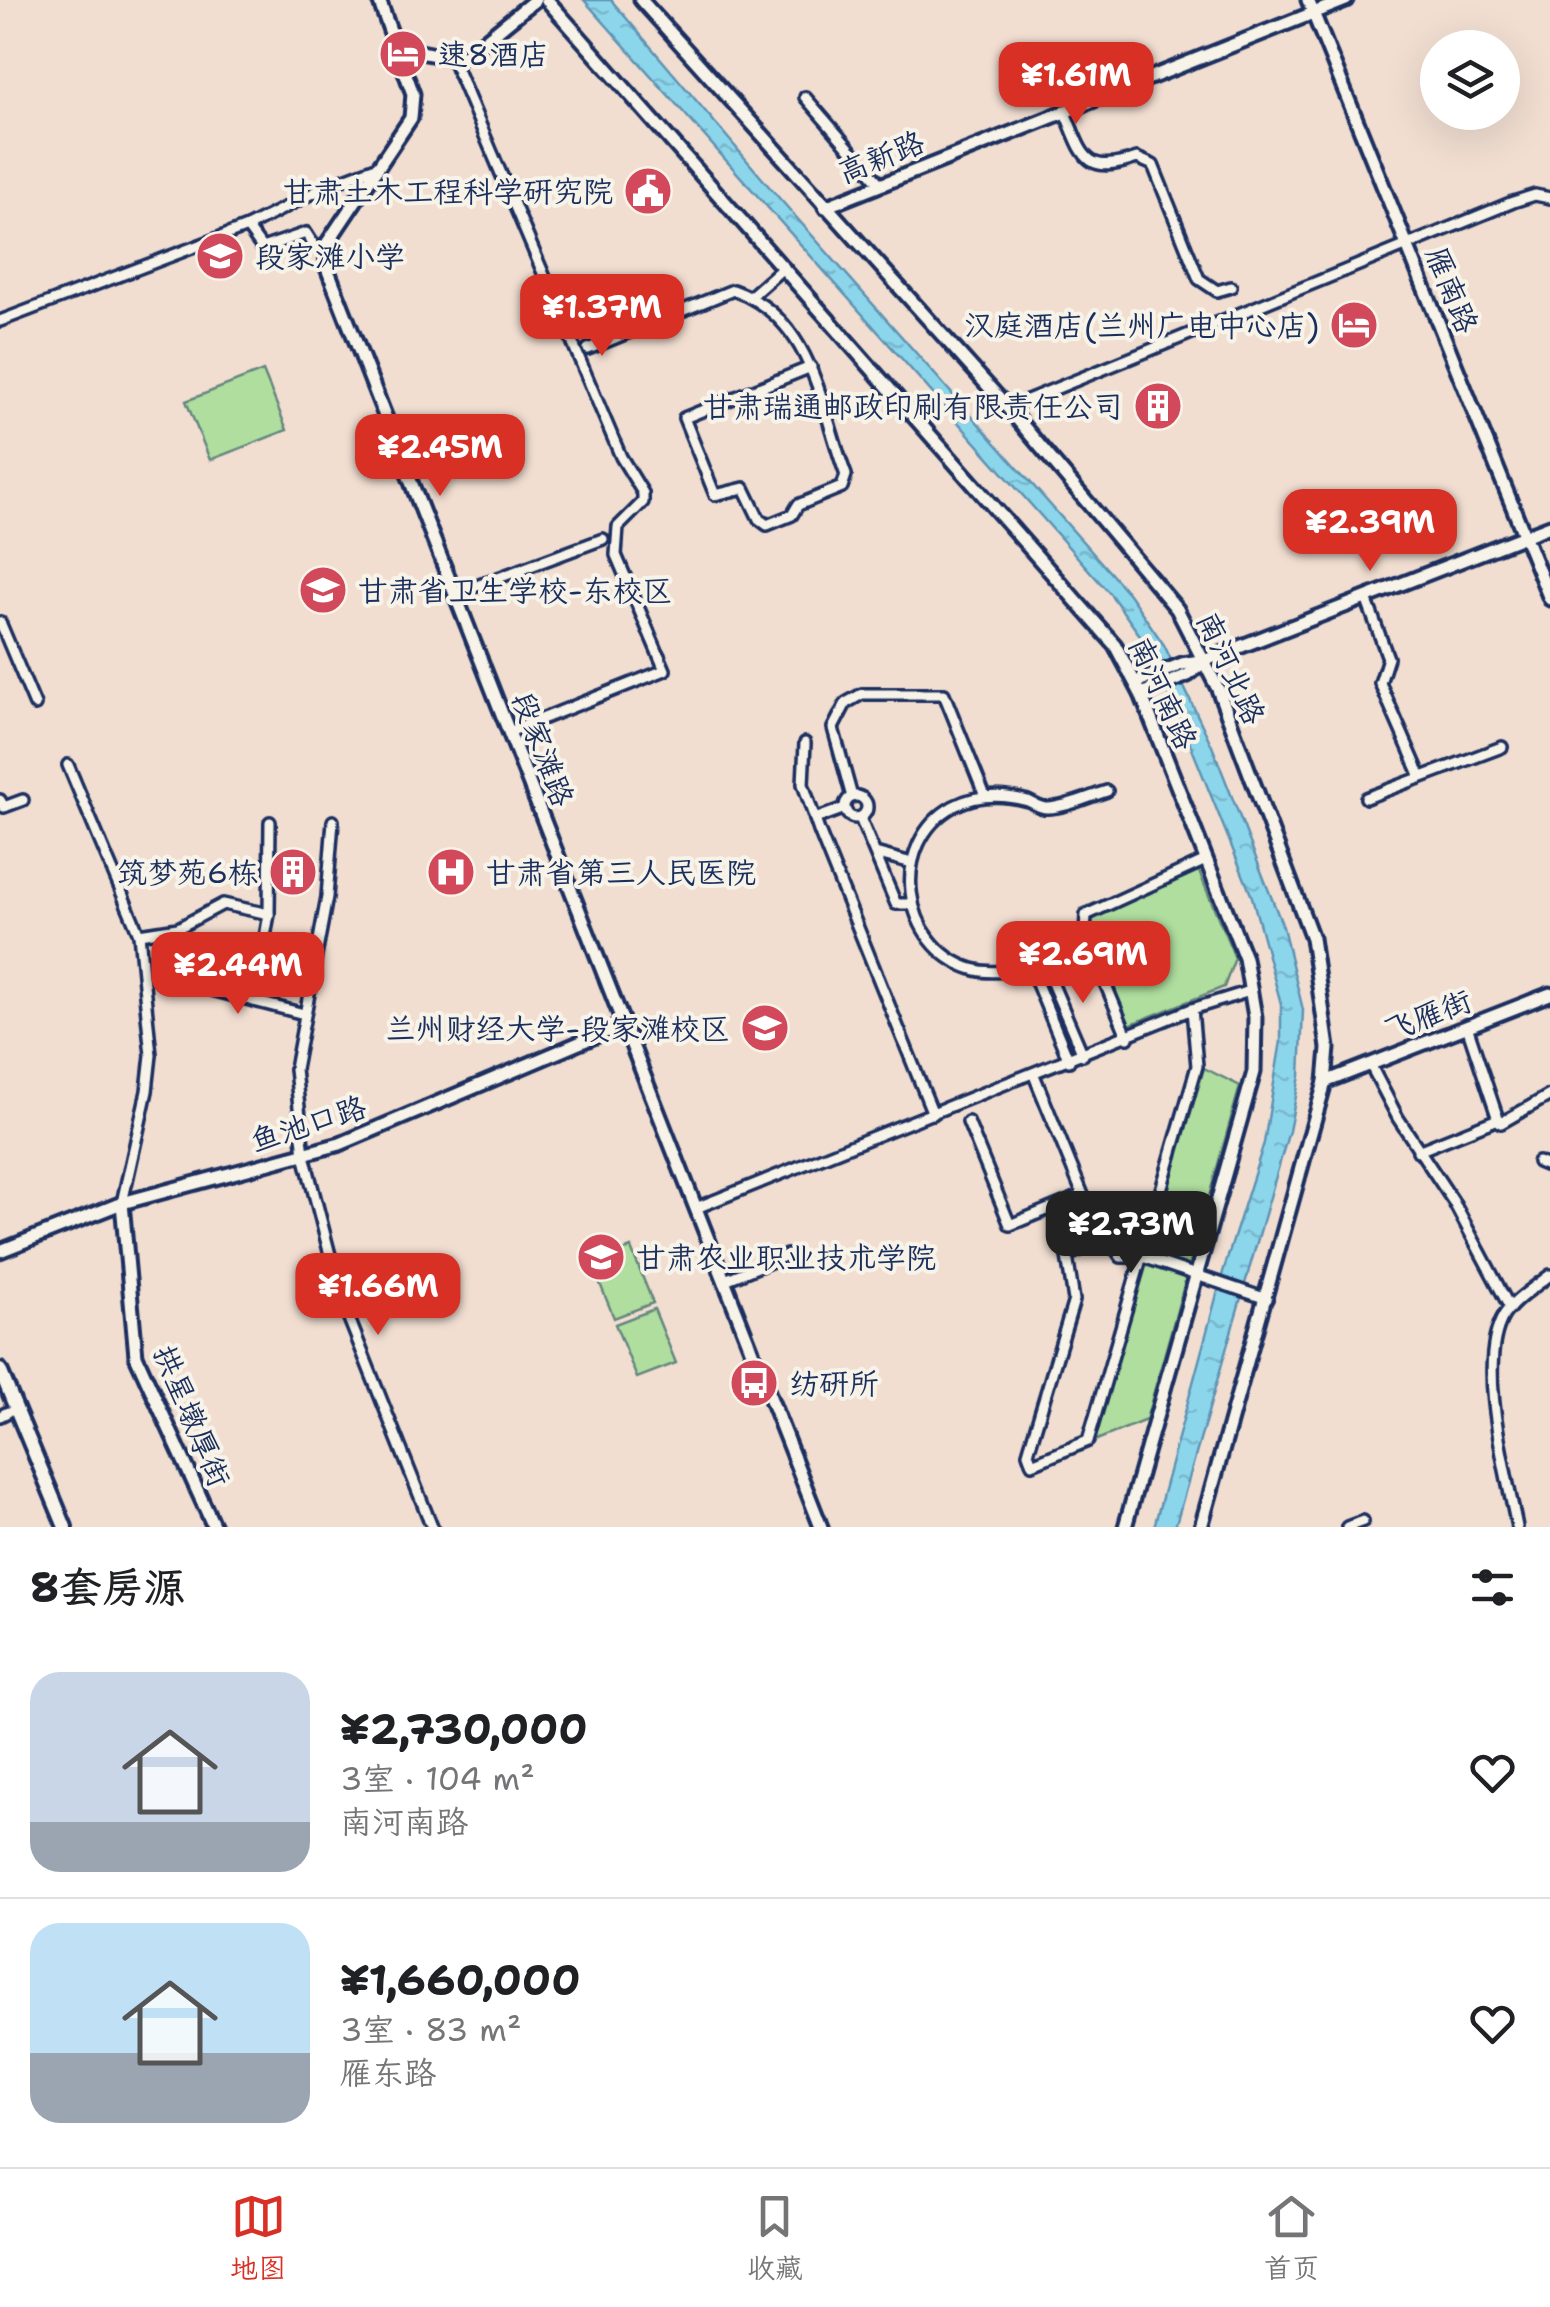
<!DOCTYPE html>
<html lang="zh">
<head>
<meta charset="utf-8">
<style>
  :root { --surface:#fff; --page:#f2f2f2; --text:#202124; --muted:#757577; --line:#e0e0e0; --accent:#d93025 }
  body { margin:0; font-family:"Shantell Sans","LXGW WenKai TC",sans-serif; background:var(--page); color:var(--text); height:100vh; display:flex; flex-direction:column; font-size:38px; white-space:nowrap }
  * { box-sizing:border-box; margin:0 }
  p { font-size:32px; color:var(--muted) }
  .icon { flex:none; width:55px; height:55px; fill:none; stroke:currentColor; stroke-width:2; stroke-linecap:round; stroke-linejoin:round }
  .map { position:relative; height:1527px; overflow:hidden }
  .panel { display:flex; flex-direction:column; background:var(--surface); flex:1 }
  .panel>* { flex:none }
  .fabs { position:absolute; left:1420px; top:30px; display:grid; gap:20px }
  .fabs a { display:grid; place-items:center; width:100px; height:100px; border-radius:50%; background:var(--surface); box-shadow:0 10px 40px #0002; font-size:50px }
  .price { position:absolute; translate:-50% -85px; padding:0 22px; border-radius:20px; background:var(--accent); color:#fff; font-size:32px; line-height:65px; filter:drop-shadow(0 2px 5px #0008) }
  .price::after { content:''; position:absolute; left:50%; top:60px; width:30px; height:22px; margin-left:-15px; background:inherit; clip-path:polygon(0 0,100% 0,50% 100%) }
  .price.active { background:#222; color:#fff }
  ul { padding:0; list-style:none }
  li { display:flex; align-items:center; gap:30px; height:250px; padding:0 30px }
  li+li { border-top:2px solid var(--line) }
  li span { display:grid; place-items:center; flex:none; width:280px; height:200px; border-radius:30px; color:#555 }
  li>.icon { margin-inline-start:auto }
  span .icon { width:120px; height:120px; fill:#fffc; stroke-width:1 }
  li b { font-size:42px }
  h2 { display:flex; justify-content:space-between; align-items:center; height:120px; padding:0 30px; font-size:42px }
  .dock { display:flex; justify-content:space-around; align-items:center; height:140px; border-top:2px solid var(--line); background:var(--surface); font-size:28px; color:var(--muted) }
  .dock a { display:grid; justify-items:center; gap:5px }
  .dock .active { color:var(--accent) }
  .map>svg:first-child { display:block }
  .park { fill:#afde9e; stroke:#65867e; stroke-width:2.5 }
  .water { fill:url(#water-ripples); stroke:#5f93b3; stroke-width:2.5 }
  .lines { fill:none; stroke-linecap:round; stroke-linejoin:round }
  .street-casing { stroke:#1b2f5e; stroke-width:16 }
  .secondary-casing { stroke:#1b2f5e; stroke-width:19 }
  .primary-casing { stroke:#1b2f5e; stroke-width:20 }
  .street { stroke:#f7f3e8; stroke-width:9 }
  .secondary { stroke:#f7f3e8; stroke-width:11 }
  .primary { stroke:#f7f3e8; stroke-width:12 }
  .labels { text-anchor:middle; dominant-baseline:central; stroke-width:8; stroke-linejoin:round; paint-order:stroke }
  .poi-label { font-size:30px; fill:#1b2f5e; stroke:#f7f3e8; text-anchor:start }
  .street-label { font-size:30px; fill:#1b2f5e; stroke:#f7f3e8 }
</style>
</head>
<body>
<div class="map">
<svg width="1550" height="1527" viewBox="0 0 1550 1527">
  <defs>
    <pattern id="water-ripples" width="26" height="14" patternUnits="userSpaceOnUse" patternTransform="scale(2.5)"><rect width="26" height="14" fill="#8cd6ec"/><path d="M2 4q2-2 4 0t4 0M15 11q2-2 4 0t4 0" fill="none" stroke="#78b8cd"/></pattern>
  </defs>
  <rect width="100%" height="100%" fill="#f1ded1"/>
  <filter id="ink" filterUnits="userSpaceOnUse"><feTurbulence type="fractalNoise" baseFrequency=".01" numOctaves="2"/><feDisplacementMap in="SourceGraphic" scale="20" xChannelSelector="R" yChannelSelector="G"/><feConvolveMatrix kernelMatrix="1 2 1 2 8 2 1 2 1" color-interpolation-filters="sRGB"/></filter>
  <g filter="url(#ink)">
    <g class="park">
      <path d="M263,371L287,430L210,460L186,401Z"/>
      <path d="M1195,862L1235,958L1224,987L1129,1025L1081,909Z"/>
      <path d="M1204,1068L1240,1086L1146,1420L1094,1441Z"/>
      <path d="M631,1248L653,1303L614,1318L592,1264Z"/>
      <path d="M654,1309L676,1363L637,1378L615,1324Z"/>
    </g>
    <path class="water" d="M584,0H611L772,190L1129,594L1164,645L1212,746L1283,927L1303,1010L1300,1076L1289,1131L1175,1527H1154L1223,1272L1264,1143L1281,1041V1004L1252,897L1174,704L1144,641L1111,595Z"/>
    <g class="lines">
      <g class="street-casing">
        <g id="street">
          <path d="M452,58L621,457L643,493V502L618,527L616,555L665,670L509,732"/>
          <path d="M805,97L881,185"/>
          <path d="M1064,110C1083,154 1083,177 1137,158L1153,165L1199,279L1217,291L1231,287"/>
          <path d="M247,227L262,248L306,233L315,247L327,254"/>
          <path d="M751,296L784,267"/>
          <path d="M0,321L247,227L329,185L376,167"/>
          <path d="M588,349L733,290C815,319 820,408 846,475L842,487L798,505L792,515L767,525L759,519L744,488L715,495L684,418L811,367"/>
          <path d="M1008,408L1513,202L1535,195L1550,198"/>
          <path d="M455,594L603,539"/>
          <path d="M1366,598L1388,658L1380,683L1421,777"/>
          <path d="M0,622L35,705"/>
          <path d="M805,743L803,784L819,831L933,1114"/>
          <path d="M68,765L139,934L151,1055L147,1091L122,1203"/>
          <circle cx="856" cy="807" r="11"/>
          <path d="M852,797L833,728L846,703L862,694H944L985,796"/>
          <path d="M1366,798L1502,747"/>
          <path d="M0,800L4,807L23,800"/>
          <path d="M860,818L896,904H912"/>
          <path d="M815,819L845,808"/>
          <path d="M333,821L327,897L295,1069L304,1155L342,1301L432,1527"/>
          <path d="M875,853L912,863"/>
          <path d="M139,934L178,928L223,904L269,914"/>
          <path d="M1030,967L1069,1061"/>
          <path d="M181,982L304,1014"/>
          <path d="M254,1001L269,914L270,822"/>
          <path d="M1192,1009L1197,1066L1088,1441L1032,1464L1028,1453L1074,1300L1067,1256L1108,1238L1121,1257H1143L1267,1299"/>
          <path d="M1467,1026L1498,1119"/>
          <path d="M1128,1038L1085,935L1086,915L1206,860"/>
          <path d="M1083,1055L1047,971C1022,965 998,977 972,969C901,947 887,843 954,806C977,794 1003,794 1028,801C1035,804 1041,809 1048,808C1067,807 1088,797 1107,791"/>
          <path d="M1370,1064L1398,1118L1453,1201L1510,1308"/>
          <path d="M968,1122L1010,1225L1083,1195L1034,1075"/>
          <path d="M1418,1151L1498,1119L1501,1123L1550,1095"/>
          <path d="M1538,1162L1550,1167"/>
          <path d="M696,1208L1192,1009L1250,991"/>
          <path d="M725,1280L787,1255"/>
          <path d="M0,1416L8,1412"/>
          <path d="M1347,1527L1363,1521"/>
          <path d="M1517,1527C1507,1475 1475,1362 1504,1315C1514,1300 1535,1287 1550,1275"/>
        </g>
      </g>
      <g class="secondary-casing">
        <g id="secondary">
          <path d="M379,0L413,94L411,118L326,245L327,268L821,1527"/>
          <path d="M547,0L1115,645L1141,694L1245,958L1255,1017L1254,1072L1125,1527"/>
          <path d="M641,0L1008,408L1177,609L1218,689L1312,938L1328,1048L1325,1082L1201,1527"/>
          <path d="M1308,0L1550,599"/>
          <path d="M399,48L452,58L467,55L535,0"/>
          <path d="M825,207L1346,0"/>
          <path d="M1136,682L1182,664L1206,660L1550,526"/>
          <path d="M1141,694L1188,675L1206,660"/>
          <path d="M1325,1082L1550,994"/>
          <path d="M122,1203L136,1356L214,1527"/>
          <path d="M0,1251L122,1203L340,1144L624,1024"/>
        </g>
      </g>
      <g class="primary-casing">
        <path id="primary" d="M0,1370L65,1527"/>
      </g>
      <use href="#street" class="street"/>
      <use href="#secondary" class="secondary"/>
      <use href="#primary" class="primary"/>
    </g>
  </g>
  <defs>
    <g id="hotel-disc" transform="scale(2.5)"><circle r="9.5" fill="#d1495b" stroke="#f7f3e8"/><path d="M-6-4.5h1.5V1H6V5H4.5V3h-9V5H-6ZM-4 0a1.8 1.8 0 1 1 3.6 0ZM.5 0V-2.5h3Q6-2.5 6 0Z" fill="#fff"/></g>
    <g id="civic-disc" transform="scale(2.5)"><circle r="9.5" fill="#d1495b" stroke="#f7f3e8"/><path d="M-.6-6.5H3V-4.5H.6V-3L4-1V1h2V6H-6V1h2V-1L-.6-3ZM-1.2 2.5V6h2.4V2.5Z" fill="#fff"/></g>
    <g id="school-disc" transform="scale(2.5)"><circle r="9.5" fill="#d1495b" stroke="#f7f3e8"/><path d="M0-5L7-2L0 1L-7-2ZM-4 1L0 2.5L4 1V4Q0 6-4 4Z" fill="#fff"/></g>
    <g id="building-disc" transform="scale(2.5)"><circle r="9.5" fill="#d1495b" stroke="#f7f3e8"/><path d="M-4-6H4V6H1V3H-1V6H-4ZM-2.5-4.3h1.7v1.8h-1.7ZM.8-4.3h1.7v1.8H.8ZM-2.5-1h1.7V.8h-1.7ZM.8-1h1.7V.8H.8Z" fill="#fff"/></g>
    <g id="university-disc" transform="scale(2.5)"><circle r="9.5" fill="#d1495b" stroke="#f7f3e8"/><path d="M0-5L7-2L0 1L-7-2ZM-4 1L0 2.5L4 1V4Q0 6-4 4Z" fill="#fff"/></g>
    <g id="hospital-disc" transform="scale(2.5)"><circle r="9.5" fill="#d1495b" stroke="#f7f3e8"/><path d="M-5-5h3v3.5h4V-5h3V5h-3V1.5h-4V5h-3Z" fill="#fff"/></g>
    <g id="bus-disc" transform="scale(2.5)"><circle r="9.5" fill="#d1495b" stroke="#f7f3e8"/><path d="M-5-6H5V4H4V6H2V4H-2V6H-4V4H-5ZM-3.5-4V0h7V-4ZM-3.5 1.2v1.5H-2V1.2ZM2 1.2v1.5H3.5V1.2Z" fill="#fff"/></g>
  </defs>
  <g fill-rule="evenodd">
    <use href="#hotel-disc" x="403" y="54"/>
    <use href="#civic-disc" x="648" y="191"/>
    <use href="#school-disc" x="220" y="256"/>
    <use href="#hotel-disc" x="1354" y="325"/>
    <use href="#building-disc" x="1158" y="406"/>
    <use href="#university-disc" x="323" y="590"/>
    <use href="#building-disc" x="293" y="872"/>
    <use href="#hospital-disc" x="451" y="872"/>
    <use href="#university-disc" x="765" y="1028"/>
    <use href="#university-disc" x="601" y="1257"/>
    <use href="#bus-disc" x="754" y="1383"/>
  </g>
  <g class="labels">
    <g class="poi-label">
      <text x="438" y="54">速8酒店</text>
      <text x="613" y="191" text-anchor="end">甘肃土木工程科学研究院</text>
      <text x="255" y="256">段家滩小学</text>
      <text x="1319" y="325" text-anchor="end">汉庭酒店(兰州广电中心店)</text>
      <text x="1123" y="406" text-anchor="end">甘肃瑞通邮政印刷有限责任公司</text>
      <text x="358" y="590">甘肃省卫生学校-东校区</text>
      <text x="258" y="872" text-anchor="end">筑梦苑6栋</text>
      <text x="486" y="872">甘肃省第三人民医院</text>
      <text x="730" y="1028" text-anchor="end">兰州财经大学-段家滩校区</text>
      <text x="636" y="1257">甘肃农业职业技术学院</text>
      <text x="789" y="1383">纺研所</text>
    </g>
    <g class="street-label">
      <text transform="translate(881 157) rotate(-22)">高新路</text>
      <text transform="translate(1452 290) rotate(68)">雁南路</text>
      <text transform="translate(1231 668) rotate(65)">南河北路</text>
      <text transform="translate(1163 693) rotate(65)">南河南路</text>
      <text transform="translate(543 749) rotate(69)">段家滩路</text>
      <text transform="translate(1428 1015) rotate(-21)">飞雁街</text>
      <text transform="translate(308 1124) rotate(-18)">鱼池口路</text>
      <text transform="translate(192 1416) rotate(67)">拱星墩厚街</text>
    </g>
  </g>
</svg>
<div class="fabs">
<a><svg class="icon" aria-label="layers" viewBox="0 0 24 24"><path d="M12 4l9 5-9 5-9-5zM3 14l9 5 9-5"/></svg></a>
</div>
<b class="price" style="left:1076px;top:127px">¥1.61M</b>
<b class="price" style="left:602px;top:359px">¥1.37M</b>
<b class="price" style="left:440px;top:499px">¥2.45M</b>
<b class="price" style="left:1370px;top:574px">¥2.39M</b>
<b class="price" style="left:1083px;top:1006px">¥2.69M</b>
<b class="price" style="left:238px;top:1017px">¥2.44M</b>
<b class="price active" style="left:1131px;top:1276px">¥2.73M</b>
<b class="price" style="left:378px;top:1338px">¥1.66M</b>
</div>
<section class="panel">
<h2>8套房源<svg class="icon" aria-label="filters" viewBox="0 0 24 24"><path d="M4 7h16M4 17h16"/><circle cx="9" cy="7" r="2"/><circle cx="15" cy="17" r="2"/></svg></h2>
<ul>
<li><span style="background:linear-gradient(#c9d6e8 75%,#9aa5b1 0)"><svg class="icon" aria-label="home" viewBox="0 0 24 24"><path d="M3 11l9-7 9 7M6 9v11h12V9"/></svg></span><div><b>¥2,730,000</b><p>3室 · 104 m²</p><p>南河南路</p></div><svg class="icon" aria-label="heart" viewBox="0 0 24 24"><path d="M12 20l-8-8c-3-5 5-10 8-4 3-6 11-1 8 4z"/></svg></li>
<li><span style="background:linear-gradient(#bfe0f5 65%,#9aa5b1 0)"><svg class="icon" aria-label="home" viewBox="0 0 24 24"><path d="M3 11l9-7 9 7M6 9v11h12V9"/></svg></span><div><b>¥1,660,000</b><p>3室 · 83 m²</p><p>雁东路</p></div><svg class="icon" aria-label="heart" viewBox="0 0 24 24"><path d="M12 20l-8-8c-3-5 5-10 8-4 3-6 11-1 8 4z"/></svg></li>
</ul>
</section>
<nav class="dock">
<a class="active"><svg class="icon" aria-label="map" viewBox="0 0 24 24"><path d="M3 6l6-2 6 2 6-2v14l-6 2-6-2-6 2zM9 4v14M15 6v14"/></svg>地图</a>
<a><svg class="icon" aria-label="saved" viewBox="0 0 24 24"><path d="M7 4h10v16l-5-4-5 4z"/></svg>收藏</a>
<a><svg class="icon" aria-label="home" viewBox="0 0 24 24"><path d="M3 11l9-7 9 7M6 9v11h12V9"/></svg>首页</a>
</nav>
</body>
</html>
